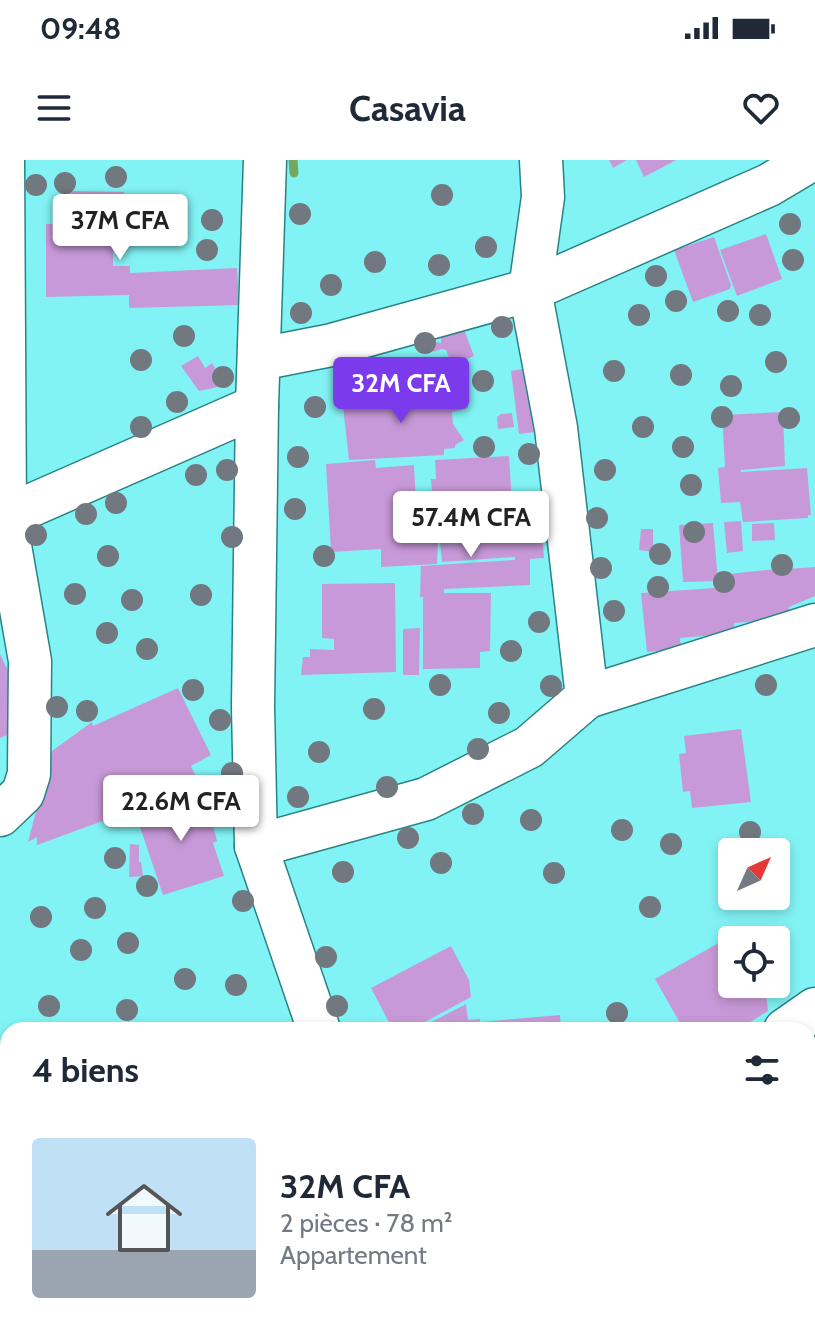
<!DOCTYPE html>
<html lang="fr">
<head>
<meta charset="utf-8">
<style>
  :root { --surface:#fff; --page:#f6f6f7; --text:#1f2937; --muted:#747a83; --accent:#7c3aed }
  body { margin:0; font-family:Cabin,sans-serif; background:var(--page); color:var(--text); height:100vh; display:flex; flex-direction:column; font-size:30px; white-space:nowrap }
  * { box-sizing:border-box; margin:0 }
  p { font-size:26px; color:var(--muted) }
  .icon { flex:none; width:44px; height:44px; fill:none; stroke:currentColor; stroke-width:2; stroke-linecap:round; stroke-linejoin:round }
  .map { position:relative; flex:1; overflow:hidden }
  .sheet { position:absolute; left:0px; top:862px; width:816px; height:314px; display:flex; flex-direction:column; background:var(--surface); border-radius:24px 24px 0 0; box-shadow:0 4px 12px #0003 }
  .sheet>* { flex:none }
  .needle { width:52px; rotate:45deg }
  .buttons { position:absolute; left:718px; top:678px; display:grid; gap:16px }
  .buttons a { display:grid; place-items:center; width:72px; height:72px; border-radius:8px; background:var(--surface); box-shadow:0 4px 12px #0003; font-size:40px }
  .price { position:absolute; translate:-50% -68px; padding:0 18px; border-radius:8px; background:#fff; color:#222; font-size:26px; line-height:52px; filter:drop-shadow(0 2px 4px #0008) }
  .price::after { content:''; position:absolute; left:50%; top:48px; width:24px; height:18px; margin-left:-12px; background:inherit; clip-path:polygon(0 0,100% 0,50% 100%) }
  .price.current { background:var(--accent); color:#fff }
  ul { padding:0; list-style:none }
  li { display:flex; align-items:center; gap:24px; height:200px; padding:0 32px }
  li span { display:grid; place-items:center; flex:none; width:224px; height:160px; border-radius:8px; color:#555 }
  li>.icon { margin-inline-start:auto }
  span .icon { width:96px; height:96px; fill:#fffc; stroke-width:1 }
  li b { font-size:34px }
  h2 { display:flex; justify-content:space-between; align-items:center; height:96px; padding:0 32px; font-size:34px }
  .status { display:flex; justify-content:space-between; align-items:center; height:56px; padding:0 40px; background:var(--surface); direction:ltr }
  .status svg { height:22px; fill:currentColor }
  header { display:flex; justify-content:space-between; align-items:center; height:104px; padding:0 32px; background:var(--surface); font-size:36px; font-weight:700 }
  .map>svg:first-child { display:block }
  .lines { fill:none; stroke-linecap:round; stroke-linejoin:round }
  .stream { stroke:#75a661; stroke-width:9 }
  .building { fill:#c899d9 }
  .minor-casing { stroke:#288385; stroke-width:45 }
  .minor { stroke:#fff; stroke-width:42 }
  .tree { fill:#727880 }
</style>
</head>
<body>
<div class="status"><b>09:48</b><svg viewBox="0 0 49 12"><path d="M0 12V9h3v3zM5 12V6h3v6zM10 12V3h3v9zM15 12V0h3v12zM26 1h20v11H26zM47 4h2v5h-2z"/></svg></div>
<header><svg class="icon" aria-label="menu" viewBox="0 0 24 24"><path d="M4 6h16M4 12h16M4 18h16"/></svg>Casavia<svg class="icon" aria-label="heart" viewBox="0 0 24 24"><path d="M12 20l-8-8c-3-5 5-10 8-4 3-6 11-1 8 4z"/></svg></header>
<div class="map">
<svg width="815" height="1175" viewBox="0 0 815 1175">
  <rect width="100%" height="100%" fill="#82f3f5"/>
  <g class="lines">
    <path class="stream" d="M293,0L294,13"/>
  </g>
  <g class="building">
    <path d="M609,0H627L613,8Z"/>
    <path d="M636,0H676L644,17Z"/>
    <path d="M63,31L124,32L125,56H113V106H130V113L237,108L239,145L129,148V135L46,137V64H63Z"/>
    <path d="M766,74L782,119L737,136L720,90Z"/>
    <path d="M714,77L731,125L730,129L693,142L674,90Z"/>
    <path d="M463,167L474,196L452,205L446,190L442,189L433,192L429,185L437,182L441,183V175Z"/>
    <path d="M198,196L205,208L212,203L220,216L214,220L218,227L199,231L181,206Z"/>
    <path d="M527,208L535,272L519,274L511,211Z"/>
    <path d="M438,231L439,236L451,234V236L464,234L468,248L452,252L453,264L464,280L455,285V288L444,289V295L349,300L342,238Z"/>
    <path d="M783,252L785,306L741,310V312L807,308L811,355H808V358L743,362L740,342L721,343L718,308L725,307L722,255Z"/>
    <path d="M512,253L514,267L498,269L497,257L501,254Z"/>
    <path d="M509,296L514,374L542,372L544,398L530,399V425L444,429V433H491L490,491L480,492V508L423,509V437H420L421,406L515,400V397L442,402L438,362H434L431,319H436L435,300Z"/>
    <path d="M375,300L376,308L414,305L418,382L438,383L437,404L381,407V389L331,392L326,304Z"/>
    <path d="M741,361L743,391L727,393L724,362Z"/>
    <path d="M713,363L718,421L683,422L679,365Z"/>
    <path d="M774,363L775,380L752,381V364Z"/>
    <path d="M641,369H653V392L639,390Z"/>
    <path d="M815,407V436L789,447V450L772,458V460L734,463L735,482L714,475L680,478L681,488L647,492L641,433L729,427L728,414L787,408V409Z"/>
    <path d="M395,423L396,512L301,515L303,497H310V489L334,490V479L322,478V424Z"/>
    <path d="M420,468L419,515H403V469Z"/>
    <path d="M0,494L10,515V574L0,578Z"/>
    <path d="M178,528L211,595L191,606L197,619L127,652L37,685V677L28,682L52,591L92,562L93,566Z"/>
    <path d="M741,569L751,642L692,648L690,631L683,632L679,594L686,593L684,576Z"/>
    <path d="M199,633L205,652H209L217,681L213,683L224,716L163,735L135,652Z"/>
    <path d="M130,684L139,685V702H141L143,716L129,717Z"/>
    <path d="M745,768L751,780H732V824H765L768,851L737,870H684L655,819Z"/>
    <path d="M451,786L469,820L471,837L410,870H393L371,828Z"/>
    <path d="M466,844L468,860L480,859V862L560,855L561,870H422V867Z"/>
    <path d="M815,904V935L808,928V911Z"/>
    <path d="M808,942L815,950V983L808,975Z"/>
    <path d="M3,974L5,991L0,994V975Z"/>
    <path d="M808,978L815,984V999L813,1001L808,996Z"/>
    <path d="M0,1058L8,1060V1134L0,1135Z"/>
    <path d="M53,1168H156V1175H54Z"/>
    <path d="M499,1168H618L607,1175H504Z"/>
    <path d="M644,1168H695L685,1175H650Z"/>
  </g>
  <g class="lines">
    <g class="minor-casing">
      <g id="minor">
        <path d="M265,0L257,246L253,547L256,686L319,870"/>
        <path d="M260,199L332,185L530,130L769,25L811,0"/>
        <path d="M0,359L257,246"/>
        <path d="M587,537L815,465"/>
        <path d="M0,655L23,633L29,614L30,501L5,357L3,0"/>
        <path d="M256,686L426,639L529,587L587,537L556,268L530,130L543,37L541,0"/>
        <path d="M785,870L815,849"/>
        <path d="M295,1168L299,1175"/>
        <path d="M391,1175L395,1168"/>
      </g>
    </g>
    <use href="#minor" class="minor"/>
  </g>
  <g class="tree">
    <circle cx="116" cy="17" r="11"/>
    <circle cx="65" cy="23" r="11"/>
    <circle cx="36" cy="25" r="11"/>
    <circle cx="442" cy="35" r="11"/>
    <circle cx="300" cy="54" r="11"/>
    <circle cx="158" cy="60" r="11"/>
    <circle cx="212" cy="60" r="11"/>
    <circle cx="790" cy="64" r="11"/>
    <circle cx="486" cy="87" r="11"/>
    <circle cx="207" cy="90" r="11"/>
    <circle cx="793" cy="100" r="11"/>
    <circle cx="375" cy="102" r="11"/>
    <circle cx="439" cy="105" r="11"/>
    <circle cx="656" cy="116" r="11"/>
    <circle cx="331" cy="125" r="11"/>
    <circle cx="676" cy="141" r="11"/>
    <circle cx="728" cy="151" r="11"/>
    <circle cx="301" cy="153" r="11"/>
    <circle cx="639" cy="155" r="11"/>
    <circle cx="760" cy="155" r="11"/>
    <circle cx="502" cy="167" r="11"/>
    <circle cx="184" cy="176" r="11"/>
    <circle cx="425" cy="183" r="11"/>
    <circle cx="141" cy="200" r="11"/>
    <circle cx="776" cy="202" r="11"/>
    <circle cx="614" cy="211" r="11"/>
    <circle cx="369" cy="212" r="11"/>
    <circle cx="681" cy="215" r="11"/>
    <circle cx="223" cy="217" r="11"/>
    <circle cx="483" cy="221" r="11"/>
    <circle cx="731" cy="226" r="11"/>
    <circle cx="177" cy="242" r="11"/>
    <circle cx="315" cy="247" r="11"/>
    <circle cx="722" cy="257" r="11"/>
    <circle cx="789" cy="258" r="11"/>
    <circle cx="141" cy="267" r="11"/>
    <circle cx="643" cy="267" r="11"/>
    <circle cx="484" cy="287" r="11"/>
    <circle cx="683" cy="287" r="11"/>
    <circle cx="529" cy="294" r="11"/>
    <circle cx="298" cy="297" r="11"/>
    <circle cx="227" cy="310" r="11"/>
    <circle cx="605" cy="310" r="11"/>
    <circle cx="196" cy="315" r="11"/>
    <circle cx="691" cy="325" r="11"/>
    <circle cx="116" cy="343" r="11"/>
    <circle cx="295" cy="349" r="11"/>
    <circle cx="86" cy="354" r="11"/>
    <circle cx="532" cy="355" r="11"/>
    <circle cx="597" cy="358" r="11"/>
    <circle cx="694" cy="372" r="11"/>
    <circle cx="36" cy="375" r="11"/>
    <circle cx="232" cy="377" r="11"/>
    <circle cx="660" cy="394" r="11"/>
    <circle cx="108" cy="396" r="11"/>
    <circle cx="324" cy="396" r="11"/>
    <circle cx="782" cy="405" r="11"/>
    <circle cx="601" cy="408" r="11"/>
    <circle cx="724" cy="422" r="11"/>
    <circle cx="658" cy="427" r="11"/>
    <circle cx="75" cy="434" r="11"/>
    <circle cx="201" cy="435" r="11"/>
    <circle cx="132" cy="440" r="11"/>
    <circle cx="614" cy="451" r="11"/>
    <circle cx="539" cy="462" r="11"/>
    <circle cx="107" cy="473" r="11"/>
    <circle cx="147" cy="489" r="11"/>
    <circle cx="511" cy="491" r="11"/>
    <circle cx="440" cy="525" r="11"/>
    <circle cx="766" cy="525" r="11"/>
    <circle cx="551" cy="526" r="11"/>
    <circle cx="193" cy="530" r="11"/>
    <circle cx="57" cy="547" r="11"/>
    <circle cx="374" cy="549" r="11"/>
    <circle cx="87" cy="551" r="11"/>
    <circle cx="499" cy="553" r="11"/>
    <circle cx="220" cy="560" r="11"/>
    <circle cx="478" cy="589" r="11"/>
    <circle cx="319" cy="592" r="11"/>
    <circle cx="232" cy="613" r="11"/>
    <circle cx="387" cy="627" r="11"/>
    <circle cx="298" cy="637" r="11"/>
    <circle cx="473" cy="654" r="11"/>
    <circle cx="531" cy="660" r="11"/>
    <circle cx="622" cy="670" r="11"/>
    <circle cx="750" cy="672" r="11"/>
    <circle cx="408" cy="678" r="11"/>
    <circle cx="671" cy="684" r="11"/>
    <circle cx="115" cy="698" r="11"/>
    <circle cx="441" cy="703" r="11"/>
    <circle cx="343" cy="712" r="11"/>
    <circle cx="554" cy="713" r="11"/>
    <circle cx="147" cy="726" r="11"/>
    <circle cx="243" cy="741" r="11"/>
    <circle cx="650" cy="747" r="11"/>
    <circle cx="95" cy="748" r="11"/>
    <circle cx="41" cy="757" r="11"/>
    <circle cx="128" cy="783" r="11"/>
    <circle cx="81" cy="790" r="11"/>
    <circle cx="326" cy="797" r="11"/>
    <circle cx="185" cy="819" r="11"/>
    <circle cx="236" cy="825" r="11"/>
    <circle cx="49" cy="846" r="11"/>
    <circle cx="337" cy="846" r="11"/>
    <circle cx="127" cy="850" r="11"/>
    <circle cx="617" cy="853" r="11"/>
  </g>
</svg>
<div class="buttons">
<a><svg class="needle" viewBox="-14 -14 28 28"><path d="M0-13l5 13h-10z" fill="#e53935"/><path d="M0 13l5-13h-10z" fill="#747a83"/></svg></a>
<a><svg class="icon" aria-label="locate" viewBox="0 0 24 24"><circle cx="12" cy="12" r="6"/><path d="M12 2v4M12 18v4M2 12h4M18 12h4"/></svg></a>
</div>
<b class="price" style="left:120px;top:102px">37M CFA</b>
<b class="price current" style="left:401px;top:265px">32M CFA</b>
<b class="price" style="left:471px;top:399px">57.4M CFA</b>
<b class="price" style="left:181px;top:683px">22.6M CFA</b>
<section class="sheet">
<h2>4 biens<svg class="icon" aria-label="filters" viewBox="0 0 24 24"><path d="M4 7h16M4 17h16"/><circle cx="9" cy="7" r="2"/><circle cx="15" cy="17" r="2"/></svg></h2>
<ul>
<li><span style="background:linear-gradient(#bfe0f5 70%,#9aa5b1 0)"><svg class="icon" aria-label="home" viewBox="0 0 24 24"><path d="M3 11l9-7 9 7M6 9v11h12V9"/></svg></span><div><b>32M CFA</b><p>2 pièces · 78 m²</p><p>Appartement</p></div></li>
</ul>
</section>
</div>
</body>
</html>
